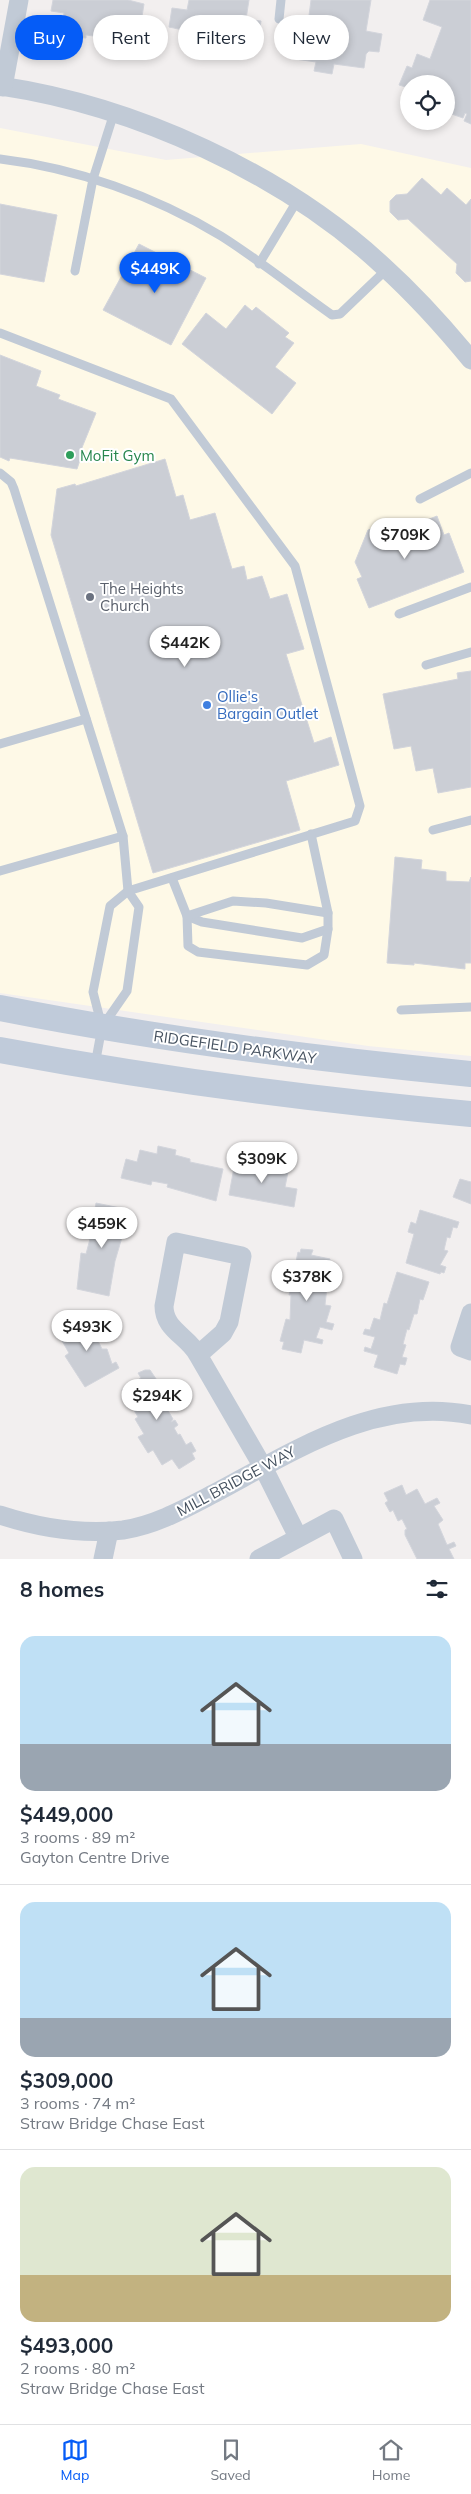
<!DOCTYPE html>
<html lang="en">
<head>
<meta charset="utf-8">
<style>
  :root { --surface:#fff; --page:#f2f2f3; --text:#1f2937; --muted:#747a83; --line:#e0e1e3; --accent:#055cf7 }
  body { margin:0; font-family:Mulish,sans-serif; background:var(--page); color:var(--text); height:100vh; display:flex; flex-direction:column; font-size:19px; white-space:nowrap }
  * { box-sizing:border-box; margin:0 }
  p { font-size:16px; color:var(--muted) }
  .icon { flex:none; width:28px; height:28px; fill:none; stroke:currentColor; stroke-width:2; stroke-linecap:round; stroke-linejoin:round }
  .map { position:relative; height:1559px; overflow:hidden }
  .side { display:flex; flex-direction:column; background:var(--surface); flex:1 }
  .side>* { flex:none }
  .top-card { position:absolute; left:15px; top:15px; width:441px; height:45px; display:flex; gap:10px }
  .fabs { position:absolute; left:400px; top:75px; display:grid; gap:10px }
  .fabs a { display:grid; place-items:center; width:55px; height:55px; border-radius:50%; background:var(--surface); box-shadow:0 2px 8px #0003; font-size:25px }
  .price { position:absolute; translate:-50% -42px; padding:0 11px; border-radius:18px; background:#fff; color:#222; font-size:16px; line-height:32px; filter:drop-shadow(0 1px 2px #0008) }
  .price::after { content:''; position:absolute; left:50%; top:30px; width:15px; height:11px; margin-left:-8px; background:inherit; clip-path:polygon(0 0,100% 0,50% 100%) }
  .price.current { background:var(--accent); color:#fff }
  ul { padding:0; list-style:none }
  li { display:grid; align-content:center; gap:10px; height:265px; padding:0 20px }
  li+li { border-top:1px solid var(--line) }
  li span { display:grid; place-items:center; height:155px; border-radius:15px; color:#555 }
  li>.icon { margin-inline-start:auto }
  span .icon { width:90px; height:90px; fill:#fffc; stroke-width:1 }
  li b { font-size:21px }
  h2 { display:flex; justify-content:space-between; align-items:center; height:60px; padding:0 20px; font-size:21px }
  .tag { padding:0 18px; border-radius:22px; background:var(--surface); box-shadow:0 2px 8px #0003; font-size:18px; line-height:45px }
  .tag.current { background:var(--accent); color:#fff }
  .menu { display:flex; justify-content:space-around; align-items:center; height:70px; border-top:1px solid var(--line); background:var(--surface); font-size:14px; color:var(--muted) }
  .menu a { display:grid; justify-items:center; gap:2px }
  .menu .current { color:var(--accent) }
  .map>svg:first-child { display:block }
  .commercial { fill:#fef9e7 }
  .building { fill:#cbced5; stroke:#d3d5dc }
  .lines { fill:none; stroke-linecap:round; stroke-linejoin:round }
  .lane { stroke:#c1cad6; stroke-width:9 }
  .street { stroke:#c1cad6; stroke-width:19 }
  .secondary { stroke:#c0cbda; stroke-width:26 }
  .leisure-dot { fill:#2e9e5b; stroke:#fff; stroke-width:2 }
  .worship-dot { fill:#6b7280; stroke:#fff; stroke-width:2 }
  .shop-dot { fill:#3f7fe0; stroke:#fff; stroke-width:2 }
  .labels { text-anchor:middle; dominant-baseline:central; stroke-width:4; stroke-linejoin:round; paint-order:stroke }
  .leisure-label { font-size:15px; fill:#27864d; stroke:#fff; text-anchor:start }
  .worship-label { font-size:15px; fill:#5b616d; stroke:#fff; text-anchor:start }
  .shop-label { font-size:15px; fill:#366cbe; stroke:#fff; text-anchor:start }
  .street-label { font-size:15px; fill:#45515f; stroke:#fff }
</style>
</head>
<body>
<div class="map">
<svg width="471" height="1559" viewBox="0 0 471 1559">
  <rect width="100%" height="100%" fill="#f2efef"/>
  <path class="commercial" d="M0,128L166,160L361,144L471,168V1056L368,1046L0,993Z"/>
  <g class="building">
    <path d="M53,0H128L144,4L141,23L127,22L124,40L86,35V38L75,37V31L62,29L64,13L51,11Z"/>
    <path d="M189,0H249L246,19L261,21L258,42L244,40L242,56L193,53L194,49L181,47L183,30L169,27L172,8L187,10Z"/>
    <path d="M311,0H371L366,31L382,34L379,52L369,51L366,54L364,68L334,64L332,74L314,71L316,62L295,59L301,22L308,23Z"/>
    <path d="M430,0H471V124L464,121L467,114L465,113L463,118L446,112V84H409V88L399,85L407,66L412,68L417,54L430,59L442,27L423,20Z"/>
    <path d="M422,178L441,195L447,188L466,205L471,199V281L465,282L456,273L457,264L408,219L398,220L390,212V201L396,195L407,194Z"/>
    <path d="M0,204L57,215L44,282L0,274Z"/>
    <path d="M139,244L206,278L171,345L103,310Z"/>
    <path d="M245,305L252,311L256,307L289,333L285,337L294,343L275,367L296,383L272,414L182,344L206,313L226,329Z"/>
    <path d="M0,355L41,371L36,386L60,395L58,399L96,413L81,450L83,451L77,469L10,458L9,461L0,457Z"/>
    <path d="M165,459L176,497L183,495L190,520L215,513L232,569L244,566L247,580L262,576L270,599L287,594L304,649L286,654L314,743L331,737L339,765L286,781L300,830L153,873L51,535L57,489L75,484L76,486Z"/>
    <path d="M437,516L444,535L449,533L464,572L369,608L357,579L362,577L355,562L368,530L392,522L399,531Z"/>
    <path d="M471,671V787L438,793L433,768L416,771L411,746L394,749L383,694L458,679L457,673Z"/>
    <path d="M395,857L422,860L421,869L446,872V881L469,882L471,877V963H465V969L414,963V965L387,963Z"/>
    <path d="M158,1146L176,1150L175,1155L190,1159V1162L223,1169L216,1201L167,1187L168,1184L152,1181L151,1185L121,1178L126,1159L137,1162L140,1150L157,1154Z"/>
    <path d="M266,1160L273,1161L271,1171L283,1174L284,1166L289,1167L285,1187L297,1189L294,1207L229,1195L235,1162L252,1165L253,1162L265,1165Z"/>
    <path d="M460,1179L471,1182V1204L453,1197Z"/>
    <path d="M96,1203L130,1210L115,1261L109,1296L77,1289L81,1253L86,1254L90,1239L85,1238L89,1220L93,1221Z"/>
    <path d="M420,1210L459,1222L457,1228L453,1227L450,1238L447,1237L444,1250L448,1251L440,1265L446,1267L444,1273L441,1272L440,1274L406,1263L414,1234L408,1232L411,1222L416,1224Z"/>
    <path d="M301,1249L313,1250L311,1255L330,1259L325,1305L331,1306L326,1322L334,1324L332,1330L320,1327L316,1338L323,1340L322,1344L304,1340L301,1353L282,1349L284,1342L280,1341L286,1319L290,1320L291,1295H289L298,1252L300,1253Z"/>
    <path d="M397,1272L429,1282L423,1300L420,1299L417,1314H414L409,1330L407,1329L403,1344L406,1345L402,1357L407,1358L405,1365L400,1364L397,1374L374,1367L378,1355L364,1351L365,1347L371,1349L375,1337L363,1334L365,1329L370,1330L374,1318L380,1320L384,1303L387,1304Z"/>
    <path d="M84,1314L87,1321L93,1318L97,1327L92,1329L102,1349H107L112,1364L116,1362L119,1368L85,1387L65,1356L69,1353L61,1339L72,1333L66,1323Z"/>
    <path d="M145,1370H150L165,1392L161,1394L171,1406L167,1409L173,1419L171,1422L175,1420L178,1425L174,1428L178,1435L180,1434L186,1445L191,1442L196,1451L192,1453L195,1459L179,1469L172,1459L162,1465L153,1450L148,1453L138,1437L144,1434L135,1419L138,1417L122,1390L141,1378L138,1373Z"/>
    <path d="M402,1485L406,1495L417,1489L425,1504L437,1498L440,1503L434,1506L443,1520L438,1524L447,1545L454,1542L456,1546L449,1549L454,1559H417L405,1535V1530L407,1529L402,1519L398,1521L393,1510L390,1512L385,1503L388,1501L384,1493Z"/>
  </g>
  <g class="lines">
    <g class="lane">
      <path d="M279,19L281,0"/>
      <path d="M0,159C76,168 155,196 221,236C259,260 295,289 332,315L340,314L387,269"/>
      <path d="M259,264L297,201"/>
      <path d="M75,271L93,179L114,113"/>
      <path d="M0,333L171,399L295,566L360,806L355,821L128,891L123,836L14,489L11,482L0,473"/>
      <path d="M420,499L471,473"/>
      <path d="M399,614L471,587"/>
      <path d="M426,665L471,652"/>
      <path d="M0,744L86,719"/>
      <path d="M433,830L471,820"/>
      <path d="M0,871L123,836"/>
      <path d="M172,878L187,916L202,922L302,938L328,929V913L311,834"/>
      <path d="M328,929L324,955L307,965L198,952L188,946L187,916L233,901L266,903L328,913"/>
      <path d="M401,1010L471,1007"/>
      <path d="M95,1065L102,1027L127,991L139,907L128,891L110,906L93,992L101,1023"/>
    </g>
    <g class="street">
      <path d="M0,86C135,106 283,173 383,266C415,295 444,327 471,360"/>
      <path d="M3,87L19,0"/>
      <path d="M471,1313L460,1347L471,1351"/>
      <path d="M198,1355L223,1333L229,1322L242,1256L176,1242L164,1306C164,1330 188,1336 198,1355L263,1467L298,1537"/>
      <path d="M0,1515C40,1528 81,1535 123,1530C156,1525 186,1508 215,1493C294,1451 377,1396 471,1415"/>
      <path d="M103,1559L109,1531"/>
      <path d="M259,1559L334,1519L353,1559"/>
    </g>
    <g class="secondary">
      <path d="M0,1008C156,1039 313,1059 471,1074"/>
      <path d="M0,1050C156,1079 313,1100 471,1114"/>
    </g>
  </g>
  <circle class="leisure-dot" cx="70" cy="455" r="5"/>
  <circle class="worship-dot" cx="90" cy="597" r="5"/>
  <circle class="shop-dot" cx="207" cy="705" r="5"/>
  <g class="labels">
    <g class="leisure-label">
      <text x="80" y="455">MoFit Gym</text>
    </g>
    <g class="worship-label">
      <text x="100" y="588">The Heights<tspan x="100" dy="17">Church</tspan></text>
    </g>
    <g class="shop-label">
      <text x="217" y="696">Ollie's<tspan x="217" dy="17">Bargain Outlet</tspan></text>
    </g>
    <g class="street-label">
      <text transform="translate(235 1047) rotate(8)">RIDGEFIELD PARKWAY</text>
      <text transform="translate(236 1481) rotate(-28)">MILL BRIDGE WAY</text>
    </g>
  </g>
</svg>
<div class="fabs">
<a><svg class="icon" aria-label="locate" viewBox="0 0 24 24"><circle cx="12" cy="12" r="6"/><path d="M12 2v4M12 18v4M2 12h4M18 12h4"/></svg></a>
</div>
<b class="price current" style="left:155px;top:294px">$449K</b>
<b class="price" style="left:405px;top:560px">$709K</b>
<b class="price" style="left:185px;top:668px">$442K</b>
<b class="price" style="left:262px;top:1184px">$309K</b>
<b class="price" style="left:102px;top:1249px">$459K</b>
<b class="price" style="left:307px;top:1302px">$378K</b>
<b class="price" style="left:87px;top:1352px">$493K</b>
<b class="price" style="left:157px;top:1421px">$294K</b>
<div class="top-card">
<a class="tag current">Buy</a>
<a class="tag">Rent</a>
<a class="tag">Filters</a>
<a class="tag">New</a>
</div>
</div>
<section class="side">
<h2>8 homes<svg class="icon" aria-label="filters" viewBox="0 0 24 24"><path d="M4 7h16M4 17h16"/><circle cx="9" cy="7" r="2"/><circle cx="15" cy="17" r="2"/></svg></h2>
<ul>
<li><span style="background:linear-gradient(#bfe0f5 70%,#9aa5b1 0)"><svg class="icon" aria-label="home" viewBox="0 0 24 24"><path d="M3 11l9-7 9 7M6 9v11h12V9"/></svg></span><div><b>$449,000</b><p>3 rooms · 89 m²</p><p>Gayton Centre Drive</p></div></li>
<li><span style="background:linear-gradient(#bfe0f5 75%,#9aa5b1 0)"><svg class="icon" aria-label="home" viewBox="0 0 24 24"><path d="M3 11l9-7 9 7M6 9v11h12V9"/></svg></span><div><b>$309,000</b><p>3 rooms · 74 m²</p><p>Straw Bridge Chase East</p></div></li>
<li><span style="background:linear-gradient(#dfe7d0 70%,#c2b280 0)"><svg class="icon" aria-label="home" viewBox="0 0 24 24"><path d="M3 11l9-7 9 7M6 9v11h12V9"/></svg></span><div><b>$493,000</b><p>2 rooms · 80 m²</p><p>Straw Bridge Chase East</p></div></li>
</ul>
</section>
<nav class="menu">
<a class="current"><svg class="icon" aria-label="map" viewBox="0 0 24 24"><path d="M3 6l6-2 6 2 6-2v14l-6 2-6-2-6 2zM9 4v14M15 6v14"/></svg>Map</a>
<a><svg class="icon" aria-label="saved" viewBox="0 0 24 24"><path d="M7 4h10v16l-5-4-5 4z"/></svg>Saved</a>
<a><svg class="icon" aria-label="home" viewBox="0 0 24 24"><path d="M3 11l9-7 9 7M6 9v11h12V9"/></svg>Home</a>
</nav>
</body>
</html>
